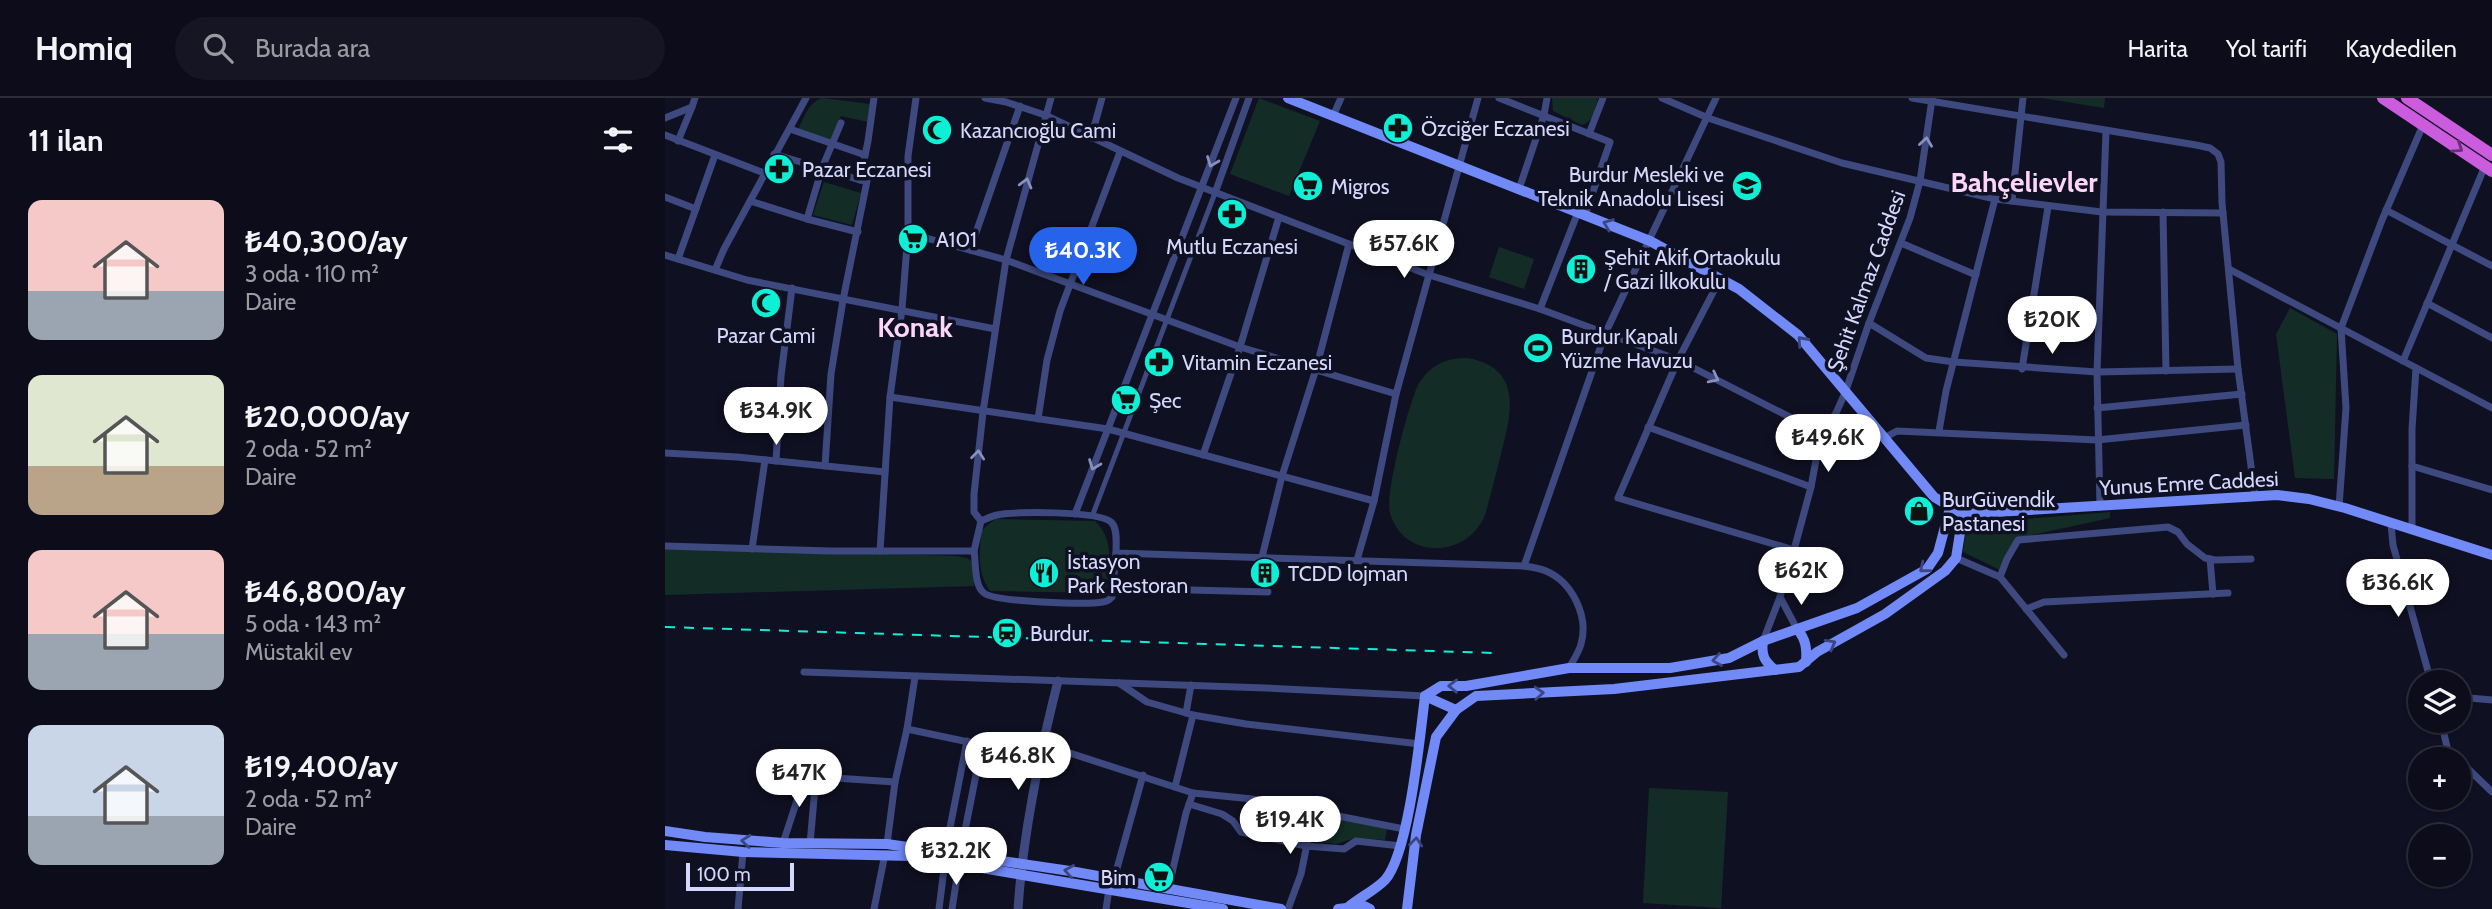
<!DOCTYPE html>
<html lang="tr">
<head>
<meta charset="utf-8">
<style>
  :root { --surface:#0c0c1a; --page:#151523; --text:#f1f3f6; --muted:#9a9ba2; --line:#2c2c39; --accent:#2563eb }
  body { margin:0; font-family:Cabin,sans-serif; background:var(--page); color:var(--text); height:100vh; display:flex; flex-direction:column; font-size:26px; white-space:nowrap }
  * { box-sizing:border-box; margin:0 }
  p { font-size:23px; color:var(--muted) }
  .icon { flex:none; width:38px; height:38px; fill:none; stroke:currentColor; stroke-width:2; stroke-linecap:round; stroke-linejoin:round }
  .map { position:relative; flex:1; overflow:hidden }
  .details { display:flex; flex-direction:column; background:var(--surface); width:665px }
  .details>* { flex:none }
  .fabs { position:absolute; left:1743px; top:572px; display:grid; gap:14px }
  .fabs a { display:grid; place-items:center; width:63px; height:63px; border-radius:50%; background:var(--surface); box-shadow:0 2px 5px #0004,0 0 0 2px var(--line); font-size:35px }
  .scale { position:absolute; left:21px; bottom:18px; width:108px; box-sizing:border-box; padding-left:7px; border:4px solid #d4d8fd; border-top:0; font-size:19px; line-height:24px; white-space:nowrap; color:#d4d8fd; -webkit-text-stroke:5px #101023; paint-order:stroke }
  .price { position:absolute; translate:-50% -60px; padding:0 16px; border-radius:24px; background:#fff; color:#222; font-size:23px; line-height:46px; filter:drop-shadow(0 2px 4px #0008) }
  .price::after { content:''; position:absolute; left:50%; top:42px; width:21px; height:16px; margin-left:-10px; background:inherit; clip-path:polygon(0 0,100% 0,50% 100%) }
  .price.active { background:var(--accent); color:#fff }
  ul { padding:0; list-style:none }
  li { display:flex; align-items:center; gap:21px; height:175px; padding:0 28px }
  li span { display:grid; place-items:center; flex:none; width:196px; height:140px; border-radius:14px; color:#555 }
  li>.icon { margin-inline-start:auto }
  span .icon { width:84px; height:84px; fill:#fffc; stroke-width:1 }
  li b { font-size:30px }
  h2 { display:flex; justify-content:space-between; align-items:center; height:84px; padding:0 28px; font-size:30px }
  header { display:flex; align-items:center; gap:42px; box-sizing:border-box; height:98px; padding:0 35px; background:var(--surface); border-bottom:2px solid var(--line) }
  header strong { font-size:33px }
  nav { display:flex; gap:38px; margin-inline-start:auto; font-size:24px }
  .search { width:490px; height:63px; background:var(--page); display:flex; align-items:center; gap:18px; box-sizing:border-box; padding:0 24px; border-radius:38px; color:var(--muted); font-size:26px }
  main { display:flex; flex:1; min-height:0 }
  .map>svg:first-child { display:block }
  .green { fill:#132d26 }
  .lines { fill:none; stroke-linecap:round; stroke-linejoin:round }
  .pedestrian { stroke:#3d497f; stroke-width:5 }
  .minor { stroke:#3d497f; stroke-width:7 }
  .tertiary { stroke:#3d497f; stroke-width:9 }
  .secondary { stroke:#718af7; stroke-width:10 }
  .trunk { stroke:#ca5cdd; stroke-width:12 }
  .rail { stroke:#0eefd6; stroke-width:2; stroke-dasharray:10 9; stroke-linecap:butt }
  .oneway { stroke:#8890be }
  .oneway2 { stroke:#643277 }
  .oneway3 { stroke:#3c4782 }
  .labels { text-anchor:middle; dominant-baseline:central; stroke-width:7; stroke-linejoin:round; paint-order:stroke }
  .poi-label { font-size:21px; fill:#d4d8fd; stroke:#101023; text-anchor:start }
  .street-label { font-size:21px; fill:#d4d8fd; stroke:#101023 }
  .district-label { font-size:28px; font-weight:bold; fill:#fdd6f7; stroke:#101023 }
</style>
</head>
<body>
<header>
<strong>Homiq</strong>
<div class="search"><svg class="icon" aria-label="search" viewBox="0 0 24 24"><circle cx="10" cy="10" r="6"/><path d="M15 15l6 6"/></svg>Burada ara</div>
<nav><a>Harita</a><a>Yol tarifi</a><a>Kaydedilen</a></nav>
</header>
<main>
<section class="details">
<h2>11 ilan<svg class="icon" aria-label="filters" viewBox="0 0 24 24"><path d="M4 7h16M4 17h16"/><circle cx="9" cy="7" r="2"/><circle cx="15" cy="17" r="2"/></svg></h2>
<ul>
<li><span style="background:linear-gradient(#f6c9c9 65%,#9aa5b1 0)"><svg class="icon" aria-label="home" viewBox="0 0 24 24"><path d="M3 11l9-7 9 7M6 9v11h12V9"/></svg></span><div><b>₺40,300/ay</b><p>3 oda · 110 m²</p><p>Daire</p></div></li>
<li><span style="background:linear-gradient(#dfe7d0 65%,#b9a48a 0)"><svg class="icon" aria-label="home" viewBox="0 0 24 24"><path d="M3 11l9-7 9 7M6 9v11h12V9"/></svg></span><div><b>₺20,000/ay</b><p>2 oda · 52 m²</p><p>Daire</p></div></li>
<li><span style="background:linear-gradient(#f6c9c9 60%,#9aa5b1 0)"><svg class="icon" aria-label="home" viewBox="0 0 24 24"><path d="M3 11l9-7 9 7M6 9v11h12V9"/></svg></span><div><b>₺46,800/ay</b><p>5 oda · 143 m²</p><p>Müstakil ev</p></div></li>
<li><span style="background:linear-gradient(#c9d6e8 65%,#9aa5b1 0)"><svg class="icon" aria-label="home" viewBox="0 0 24 24"><path d="M3 11l9-7 9 7M6 9v11h12V9"/></svg></span><div><b>₺19,400/ay</b><p>2 oda · 52 m²</p><p>Daire</p></div></li>
</ul>
</section>
<div class="map">
<svg width="1827" height="811" viewBox="0 0 1827 811">
  <rect width="100%" height="100%" fill="#101023"/>
  <g class="green">
    <path d="M157,0L205,6L203,24L176,18L165,42L133,32C139,19 143,5 157,0Z"/>
    <path d="M594,0L655,23L624,98L565,76Z"/>
    <path d="M887,0H933C930,11 929,23 917,27L888,13Z"/>
    <path d="M1377,0H1440L1439,10Z"/>
    <path d="M159,84L196,95L187,127L148,117Z"/>
    <path d="M834,149L869,161L859,191L824,179Z"/>
    <path d="M1625,210L1672,236L1669,381L1630,380L1611,236Z"/>
    <path d="M803,260C859,271 846,316 836,356C831,376 826,395 821,414C806,460 739,464 725,415C720,394 744,305 754,285C765,267 782,259 803,260Z"/>
    <path d="M1445,414V420L1353,440L1335,472L1298,454L1302,426Z"/>
    <path d="M330,421L430,423C449,441 444,463 443,487L437,495L325,493C312,476 314,452 317,432Z"/>
    <path d="M3,449L291,458L302,460L309,465V488L0,497V450Z"/>
    <path d="M984,690L1063,694L1056,810L978,805Z"/>
    <path d="M651,716L722,731L720,742L690,740L671,746L645,742Z"/>
  </g>
  <g class="lines">
    <path class="pedestrian" d="M428,416L550,95"/>
    <g class="minor">
      <path d="M320,0L341,4L380,17L513,80L764,177L875,211L1013,262L1156,335"/>
      <path d="M834,0L945,44L920,117"/>
      <path d="M997,0L1043,20L1177,65L1330,101L1437,114L1558,115"/>
      <path d="M1247,0L1531,47L1545,50L1553,56L1556,64L1557,105L1573,271L1590,398"/>
      <path d="M668,18L676,0"/>
      <path d="M0,20L27,9L30,0"/>
      <path d="M125,31L200,57"/>
      <path d="M924,36L938,0"/>
      <path d="M0,37L99,75"/>
      <path d="M426,40L437,0"/>
      <path d="M13,43L27,9"/>
      <path d="M109,56L195,82"/>
      <path d="M854,91L879,17L882,0"/>
      <path d="M550,95L584,0"/>
      <path d="M0,99L31,111"/>
      <path d="M85,103L142,121L193,134"/>
      <path d="M1347,103L1358,0"/>
      <path d="M1721,112L1827,168"/>
      <path d="M1498,114L1501,273"/>
      <path d="M142,121L157,70L176,25"/>
      <path d="M243,135L341,162L575,249L731,296"/>
      <path d="M1236,145L1311,177"/>
      <path d="M305,152L355,8"/>
      <path d="M0,157L82,182L330,231"/>
      <path d="M13,161L50,57"/>
      <path d="M1564,171L1827,310"/>
      <path d="M50,172L59,151L141,0"/>
      <path d="M1055,181L1013,262L953,400L1129,452"/>
      <path d="M1762,205L1827,240"/>
      <path d="M875,211L913,114"/>
      <path d="M1204,225L1261,260L1289,264L1432,274L1573,271"/>
      <path d="M1738,263L1820,68"/>
      <path d="M1357,271L1383,109"/>
      <path d="M225,299L443,331L709,403"/>
      <path d="M1432,310L1577,296"/>
      <path d="M373,321L382,262L395,213L455,54"/>
      <path d="M983,329L1146,389"/>
      <path d="M1274,333L1281,293L1330,101"/>
      <path d="M1219,340L1232,333L1432,342L1581,327"/>
      <path d="M0,355L72,359L220,374"/>
      <path d="M538,357L575,249L614,119"/>
      <path d="M111,363L116,278L127,190"/>
      <path d="M160,368L166,276L178,202L202,83L195,82L203,43L209,0"/>
      <path d="M1747,368L1827,392"/>
      <path d="M1435,409L1432,274L1441,33"/>
      <path d="M1674,409L1681,310L1676,230L1717,122L1758,27"/>
      <path d="M410,416L571,0"/>
      <path d="M316,423L309,414V396L318,314L341,162L386,0"/>
      <path d="M1726,426L1728,447L1766,584"/>
      <path d="M1747,432V331L1751,270"/>
      <path d="M0,448L166,453H309C311,464 309,488 319,495C329,504 423,507 438,504C443,503 444,502 447,499L451,455"/>
      <path d="M87,451L100,362"/>
      <path d="M215,453L225,299L237,211L243,135V58L251,0"/>
      <path d="M309,453L316,423C321,421 327,418 332,417C348,413 434,413 446,424C453,430 451,446 451,455L859,468C866,469 874,470 881,473C907,484 924,518 916,546C914,554 908,563 904,570"/>
      <path d="M597,459L617,378L651,271L684,146"/>
      <path d="M1291,460L1335,479L1399,557"/>
      <path d="M1545,461L1548,496"/>
      <path d="M692,462L709,403L731,296L813,0"/>
      <path d="M859,468L940,236L1051,0"/>
      <path d="M1335,479L1342,461L1353,442L1503,429L1513,434L1522,446L1540,460L1550,462L1586,461"/>
      <path d="M448,490L603,494"/>
      <path d="M1115,499L1132,531"/>
      <path d="M1361,511L1379,504L1563,495"/>
      <path d="M1098,543L1115,499L1129,452L1146,389L1156,335L1171,315L1180,295L1204,225L1245,120L1255,83L1267,1"/>
      <path d="M139,574L600,590L760,598"/>
      <path d="M250,579L242,631L374,659"/>
      <path d="M454,585L482,604L528,617L581,626L755,646"/>
      <path d="M1794,599L1827,602"/>
      <path d="M521,615L526,587"/>
      <path d="M1776,623L1783,653L1793,662"/>
      <path d="M377,646L528,695L587,701L739,731"/>
      <path d="M1794,662L1827,694"/>
      <path d="M510,689L528,617"/>
      <path d="M524,706L557,716L568,723L576,734L641,748L679,751L691,743L736,748"/>
      <path d="M118,745L140,678L230,684"/>
      <path d="M145,746L151,678"/>
      <path d="M222,746L230,684L242,631"/>
      <path d="M280,755L302,643"/>
      <path d="M295,758L317,646"/>
      <path d="M449,781L478,677"/>
      <path d="M503,792L521,715L528,695"/>
      <path d="M73,811L78,754"/>
      <path d="M209,811L220,756"/>
      <path d="M274,811L280,763"/>
      <path d="M287,811L294,766"/>
      <path d="M441,811L444,791"/>
      <path d="M623,811L636,776L649,711"/>
    </g>
    <path class="tertiary" d="M353,811C358,734 374,658 393,583"/>
    <g class="secondary">
      <path d="M623,0L985,143L1074,191L1133,237L1269,399L1298,416L1612,397L1644,401L1680,410L1827,457"/>
      <path d="M1132,531C1141,541 1142,551 1141,564"/>
      <path d="M1098,543C1096,557 1099,563 1110,572"/>
      <path d="M760,598L791,612"/>
      <path d="M0,733L40,739L118,745L222,746L405,773L616,811"/>
      <path d="M0,747L78,754L246,758L558,811"/>
      <path d="M673,811L699,808L705,811"/>
      <path d="M681,811C693,800 708,794 720,782C744,755 755,638 760,598L776,588H801L904,570H1005L1064,560L1098,543L1192,510L1262,471L1273,455L1285,410"/>
      <path d="M742,811L751,737L771,639L791,612L811,598L949,591L1134,569L1152,554L1220,516L1280,473L1291,460L1298,416"/>
    </g>
    <g class="trunk">
      <path d="M1718,0L1827,73"/>
      <path d="M1742,0L1827,57"/>
    </g>
    <path class="rail" d="M0,529L830,555"/>
  </g>
  <defs><path id="oneway-chevron" d="M-2-3.5L2.5 0L-2 3.5" fill="none" stroke-width="1.6" stroke-linecap="round" stroke-linejoin="round" transform="scale(1.75)"/></defs>
  <g class="oneway">
    <use href="#oneway-chevron" transform="translate(1261 44) rotate(-82)"/>
    <use href="#oneway-chevron" transform="translate(547 64) rotate(111)"/>
    <use href="#oneway-chevron" transform="translate(361 85) rotate(-75)"/>
    <use href="#oneway-chevron" transform="translate(1049 280) rotate(27)"/>
    <use href="#oneway-chevron" transform="translate(313 357) rotate(-84)"/>
    <use href="#oneway-chevron" transform="translate(429 367) rotate(111)"/>
  </g>
  <use class="oneway2" href="#oneway-chevron" transform="translate(1793 50) rotate(34)"/>
  <g class="oneway3">
    <use href="#oneway-chevron" transform="translate(943 126) rotate(-159)"/>
    <use href="#oneway-chevron" transform="translate(1137 243) rotate(-132)"/>
    <use href="#oneway-chevron" transform="translate(1259 470) rotate(141)"/>
    <use href="#oneway-chevron" transform="translate(1166 546) rotate(-29)"/>
    <use href="#oneway-chevron" transform="translate(1052 562) rotate(170)"/>
    <use href="#oneway-chevron" transform="translate(788 588) rotate(-179)"/>
    <use href="#oneway-chevron" transform="translate(874 595) rotate(-3)"/>
    <use href="#oneway-chevron" transform="translate(81 743) rotate(-175)"/>
    <use href="#oneway-chevron" transform="translate(751 744) rotate(-84)"/>
    <use href="#oneway-chevron" transform="translate(404 773) rotate(-171)"/>
  </g>
  <defs>
    <g id="pharmacy-disc" transform="scale(1.575)"><circle r="9.5" fill="#0eefd6" stroke="#101023"/><path d="M-2-6h4v4h4v4h-4v4h-4v-4h-4v-4h4Z" fill="#111"/></g>
    <g id="mosque-disc" transform="scale(1.575)"><circle r="9.5" fill="#0eefd6" stroke="#101023"/><path d="M3.5-4.9A6 6 0 1 0 3.5 4.9A5 5 0 1 1 3.5-4.9Z" fill="#111"/></g>
    <g id="supermarket-disc" transform="scale(1.575)"><circle r="9.5" fill="#0eefd6" stroke="#101023"/><path d="M-6-5.5h2.5l.6 2H6L4.5 2H-2.5L-4.4-4H-6ZM-1.5 3.2a1.3 1.3 0 1 0 .1 0ZM3 3.2a1.3 1.3 0 1 0 .1 0Z" fill="#111"/></g>
    <g id="school-disc" transform="scale(1.575)"><circle r="9.5" fill="#0eefd6" stroke="#101023"/><path d="M0-5L7-2L0 1L-7-2ZM-4 1L0 2.5L4 1V4Q0 6-4 4Z" fill="#111"/></g>
    <g id="building-disc" transform="scale(1.575)"><circle r="9.5" fill="#0eefd6" stroke="#101023"/><path d="M-4-6H4V6H1V3H-1V6H-4ZM-2.5-4.3h1.7v1.8h-1.7ZM.8-4.3h1.7v1.8H.8ZM-2.5-1h1.7V.8h-1.7ZM.8-1h1.7V.8H.8Z" fill="#111"/></g>
    <g id="stadium-disc" transform="scale(1.575)"><circle r="9.5" fill="#0eefd6" stroke="#101023"/><path d="M0-5a6.5 5 0 1 0 0 10a6.5 5 0 1 0 0-10ZM-3.5-1.8h7v3.6h-7Z" fill="#111"/></g>
    <g id="shop-disc" transform="scale(1.575)"><circle r="9.5" fill="#0eefd6" stroke="#101023"/><path d="M-5-2.5h2.3a2.7 3.5 0 0 1 5.4 0H5L5.5 6h-11ZM-1.5-2.5h3a1.5 2.3 0 0 0-3 0Z" fill="#111"/></g>
    <g id="restaurant-disc" transform="scale(1.575)"><circle r="9.5" fill="#0eefd6" stroke="#101023"/><path d="M-5-6h1v4h1v-4h1v4h1v-4h1v5L-1.5 .5V6h-2V.5L-5-1ZM5-6V6H3V1.5H1.5Q1.5-4 5-6Z" fill="#111"/></g>
    <g id="station-disc" transform="scale(1.575)"><circle r="9.5" fill="#0eefd6" stroke="#101023"/><path d="M-3-6H3Q5-6 5-4V2Q5 4 3 4L4.5 6H3L1.5 4h-3L-3 6H-4.5L-3 4Q-5 4-5 2V-4Q-5-6-3-6ZM-3.5-4v3h7v-3ZM-3.5 1v1.5H-2V1ZM2 1v1.5H3.5V1Z" fill="#111"/></g>
  </defs>
  <g fill-rule="evenodd">
    <use href="#pharmacy-disc" x="733" y="30"/>
    <use href="#mosque-disc" x="272" y="32"/>
    <use href="#pharmacy-disc" x="114" y="71"/>
    <use href="#supermarket-disc" x="643" y="88"/>
    <use href="#school-disc" x="1082" y="88"/>
    <use href="#pharmacy-disc" x="567" y="116"/>
    <use href="#supermarket-disc" x="248" y="141"/>
    <use href="#building-disc" x="916" y="171"/>
    <use href="#mosque-disc" x="101" y="205"/>
    <use href="#stadium-disc" x="873" y="250"/>
    <use href="#pharmacy-disc" x="494" y="264"/>
    <use href="#supermarket-disc" x="461" y="302"/>
    <use href="#shop-disc" x="1254" y="413"/>
    <use href="#restaurant-disc" x="379" y="475"/>
    <use href="#building-disc" x="600" y="475"/>
    <use href="#station-disc" x="342" y="535"/>
    <use href="#supermarket-disc" x="494" y="779"/>
  </g>
  <g class="labels">
    <g class="poi-label">
      <text x="756" y="30">Özciğer Eczanesi</text>
      <text x="295" y="32">Kazancıoğlu Cami</text>
      <text x="137" y="71">Pazar Eczanesi</text>
      <text x="1059" y="76" text-anchor="end">Burdur Mesleki ve<tspan x="1059" dy="24">Teknik Anadolu Lisesi</tspan></text>
      <text x="666" y="88">Migros</text>
      <text x="271" y="141">A101</text>
      <text x="567" y="148" text-anchor="middle">Mutlu Eczanesi</text>
      <text x="939" y="159">Şehit Akif Ortaokulu<tspan x="939" dy="24">/ Gazi İlkokulu</tspan></text>
      <text x="101" y="237" text-anchor="middle">Pazar Cami</text>
      <text x="896" y="238">Burdur Kapalı<tspan x="896" dy="24">Yüzme Havuzu</tspan></text>
      <text x="517" y="264">Vitamin Eczanesi</text>
      <text x="484" y="302">Şec</text>
      <text x="1277" y="401">BurGüvendik<tspan x="1277" dy="24">Pastanesi</tspan></text>
      <text x="402" y="463">İstasyon<tspan x="402" dy="24">Park Restoran</tspan></text>
      <text x="623" y="475">TCDD lojman</text>
      <text x="365" y="535">Burdur</text>
      <text x="471" y="779" text-anchor="end">Bim</text>
    </g>
    <g class="street-label">
      <text transform="translate(1201 183) rotate(-70)">Şehit Kalmaz Caddesi</text>
      <text transform="translate(1524 385) rotate(-3)">Yunus Emre Caddesi</text>
    </g>
    <g class="district-label">
      <text x="1359" y="84">Bahçelievler</text>
      <text x="250" y="229">Konak</text>
    </g>
  </g>
</svg>
<div class="fabs">
<a><svg class="icon" aria-label="layers" viewBox="0 0 24 24"><path d="M12 4l9 5-9 5-9-5zM3 14l9 5 9-5"/></svg></a>
<a>+</a>
<a>−</a>
</div>
<div class="scale">100 m</div>
<b class="price" style="left:739px;top:182px">₺57.6K</b>
<b class="price active" style="left:418px;top:189px">₺40.3K</b>
<b class="price" style="left:1387px;top:258px">₺20K</b>
<b class="price" style="left:111px;top:349px">₺34.9K</b>
<b class="price" style="left:1163px;top:376px">₺49.6K</b>
<b class="price" style="left:1136px;top:509px">₺62K</b>
<b class="price" style="left:1733px;top:521px">₺36.6K</b>
<b class="price" style="left:353px;top:694px">₺46.8K</b>
<b class="price" style="left:134px;top:711px">₺47K</b>
<b class="price" style="left:625px;top:758px">₺19.4K</b>
<b class="price" style="left:291px;top:789px">₺32.2K</b>
</div>
</main>
</body>
</html>
